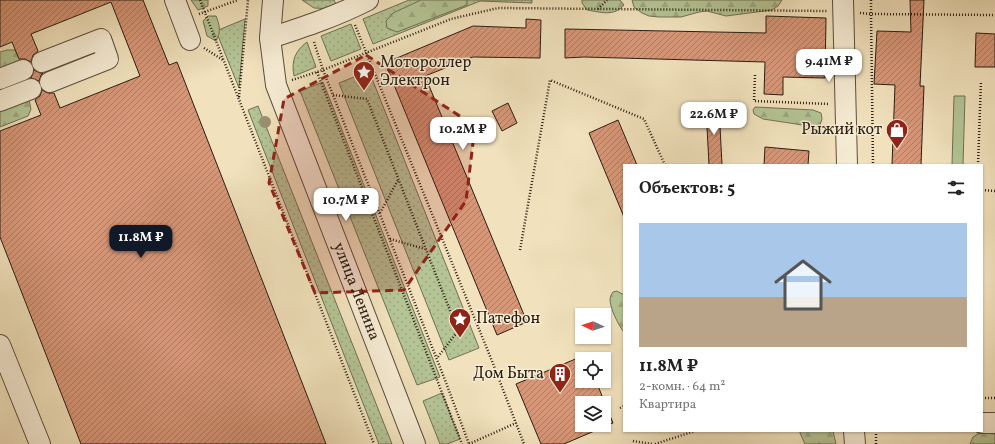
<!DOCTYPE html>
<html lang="ru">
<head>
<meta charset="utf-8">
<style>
  :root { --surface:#fff; --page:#f2f2f2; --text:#222; --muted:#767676; --accent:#111827 }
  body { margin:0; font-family:Vollkorn,serif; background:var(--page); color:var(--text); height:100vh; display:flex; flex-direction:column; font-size:15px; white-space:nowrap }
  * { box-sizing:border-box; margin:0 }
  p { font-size:13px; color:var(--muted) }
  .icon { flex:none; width:22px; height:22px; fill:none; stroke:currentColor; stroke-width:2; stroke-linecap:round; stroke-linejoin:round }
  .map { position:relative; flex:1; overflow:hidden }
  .sheet { position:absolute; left:623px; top:164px; width:360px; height:268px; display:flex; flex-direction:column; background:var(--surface); border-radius:0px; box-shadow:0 1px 3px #0004 }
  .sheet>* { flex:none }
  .needle { width:26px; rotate:274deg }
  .fabs { position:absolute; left:575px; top:308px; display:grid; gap:8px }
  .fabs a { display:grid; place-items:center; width:36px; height:36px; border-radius:0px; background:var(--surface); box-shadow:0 1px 3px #0004; font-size:20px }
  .price { position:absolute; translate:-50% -34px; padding:0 9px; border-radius:8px; background:#fff; color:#222; font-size:13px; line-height:26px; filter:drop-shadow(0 1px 2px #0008) }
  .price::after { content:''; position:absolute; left:50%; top:24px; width:12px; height:9px; margin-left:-6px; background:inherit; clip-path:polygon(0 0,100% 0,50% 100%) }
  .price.current { background:var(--accent); color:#fff }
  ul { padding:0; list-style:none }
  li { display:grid; align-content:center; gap:8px; height:212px; padding:0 16px }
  li span { display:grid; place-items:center; height:124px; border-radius:0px; color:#555 }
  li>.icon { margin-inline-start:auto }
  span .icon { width:72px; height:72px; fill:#fffc; stroke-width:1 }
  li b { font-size:17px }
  h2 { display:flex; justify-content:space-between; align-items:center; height:48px; padding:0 16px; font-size:17px }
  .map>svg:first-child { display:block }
  .grass { fill:url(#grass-dots); stroke:#707053 }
  .forest { fill:url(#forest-firs); stroke:#707053 }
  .park { fill:#b4c495; stroke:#707053 }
  .building { fill:url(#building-hatch); stroke:#2b1d11; fill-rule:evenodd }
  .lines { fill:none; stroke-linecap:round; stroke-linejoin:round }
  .minor-casing { stroke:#5c4e3c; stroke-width:22 }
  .path { stroke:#2b1d11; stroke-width:2.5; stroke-dasharray:1 2; stroke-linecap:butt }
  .minor { stroke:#f6ecd4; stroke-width:20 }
  .tree { fill:#9b9174 }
  .marked { fill:#8f2418; fill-opacity:0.2; stroke:#8f2418; stroke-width:3; stroke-dasharray:8 5; stroke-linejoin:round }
  .labels { text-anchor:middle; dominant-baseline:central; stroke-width:3; stroke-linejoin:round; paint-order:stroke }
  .poi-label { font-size:16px; fill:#2b1d11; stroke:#f6ecd4; text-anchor:start }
  .street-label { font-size:16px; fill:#2b1d11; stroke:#f6ecd4 }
</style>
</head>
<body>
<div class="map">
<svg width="995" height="444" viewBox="0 0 995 444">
  <defs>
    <pattern id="grass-dots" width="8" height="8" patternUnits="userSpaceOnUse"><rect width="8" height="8" fill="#b4c495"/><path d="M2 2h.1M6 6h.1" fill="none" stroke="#9ba87f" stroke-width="1.8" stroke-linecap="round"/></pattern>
    <pattern id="forest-firs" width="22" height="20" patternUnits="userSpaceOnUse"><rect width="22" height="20" fill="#b4c495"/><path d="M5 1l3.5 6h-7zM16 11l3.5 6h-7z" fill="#9ba87f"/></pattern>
    <pattern id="building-hatch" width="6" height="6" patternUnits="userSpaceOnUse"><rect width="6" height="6" fill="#d69779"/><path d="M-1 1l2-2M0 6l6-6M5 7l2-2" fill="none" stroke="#ae7b62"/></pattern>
  </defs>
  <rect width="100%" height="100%" fill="#f1e2bd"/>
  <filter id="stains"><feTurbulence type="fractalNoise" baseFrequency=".005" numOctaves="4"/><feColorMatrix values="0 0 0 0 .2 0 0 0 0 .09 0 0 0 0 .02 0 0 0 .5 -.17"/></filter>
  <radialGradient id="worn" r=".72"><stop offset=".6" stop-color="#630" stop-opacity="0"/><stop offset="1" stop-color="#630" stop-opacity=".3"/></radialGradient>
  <g class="grass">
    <path d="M302,0H334L338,9L314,8Z"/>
    <path d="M409,0H532V3L480,1L373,44L363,19Z"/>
    <path d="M245,19L239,88L216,31Z"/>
    <path d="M351,24L361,49L331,61L321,36Z"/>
    <path d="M307,42L316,67L294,76C291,61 295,51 307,42Z"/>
    <path d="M369,71L479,348L449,360L339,83Z"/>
    <path d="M323,82L440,377L417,385L300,91Z"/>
    <path d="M258,106L392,444H379L248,110Z"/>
    <path d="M442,393L460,439L447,444H440L423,401Z"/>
  </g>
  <g class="forest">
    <path d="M191,0H208V6L198,10Z"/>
    <path d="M421,0H467V5L397,32L387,28L386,21L393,13Z"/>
    <path d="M582,0H620L624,5C614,17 600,12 587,10L582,3Z"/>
    <path d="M632,0H782L778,6L772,10L726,16L707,11L699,12L681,17H659L649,16L642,13L634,7Z"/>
    <path d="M208,16H216C220,26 221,32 216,41L207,36L203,21Z"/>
    <path d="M7,50H15L22,61L0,79V52Z"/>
    <path d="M0,98L29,100L31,109L28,116L0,127Z"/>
    <path d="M755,107L813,110L821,113L822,119L820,125L816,127L763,119L754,114L753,110Z"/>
    <path d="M617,291L624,295V332C618,325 610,308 610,299C610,297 612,293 613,292Z"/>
    <path d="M800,431H833L836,444H805L800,433Z"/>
    <path d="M980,433L995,434V444H970L973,437Z"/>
  </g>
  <path class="park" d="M954,96H965L963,165H952Z"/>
  <g class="building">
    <path d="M0,0H143L169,65L177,62L326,444H81L0,237V131L41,115L35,100L40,96L42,90L48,93H54L60,108L140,76L111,2L31,34L38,51L33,55L31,62L25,59H19L12,42L0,47Z"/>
    <path d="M910,0H924L920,86H924L921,165H892L895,85L874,84L877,31L911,32Z"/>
    <path d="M766,16L826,18L825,78L783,77V95L764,94L765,62L584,57L565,58V29L766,33Z"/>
    <path d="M526,19L541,20L540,58L473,57L425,76L527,322L497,335L385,63L473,26L526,28Z"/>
    <path d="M976,33L995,34V67H975Z"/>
    <path d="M34,70L40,73H43L41,75L39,81L31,78Z"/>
    <path d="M508,103L517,123L502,131L492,111Z"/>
    <path d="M719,107L722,165H709L706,108Z"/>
    <path d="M618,120L637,165H624V217L589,133Z"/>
    <path d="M765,147L809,151L808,165H764Z"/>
    <path d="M585,355L587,359H582V381H596L613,423L564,444H541L516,384ZM582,403H604V425H582Z"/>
  </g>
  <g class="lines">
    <g class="minor-casing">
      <g id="minor">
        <path d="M175,0L190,40"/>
        <path id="s1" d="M273,0L270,38L276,85L415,444"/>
        <path d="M843,0L847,165"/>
        <path d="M270,38C304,27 337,16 368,0"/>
        <path d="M42,62L101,39L108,59L50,82"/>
        <path d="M0,79L23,70"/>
        <path d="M0,101L31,89"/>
        <path d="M0,345L40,444"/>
        <path d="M982,423H995"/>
        <path d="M854,431L855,444"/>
      </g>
    </g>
    <g class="path">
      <path d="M200,0L374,444"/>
      <path d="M871,0V14L873,165"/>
      <path d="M598,9L607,0"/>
      <path d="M860,13L871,14L995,15"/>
      <path d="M199,14L238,0"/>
      <path d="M355,25L492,361L524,444"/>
      <path d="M314,42L323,70L333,95L445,380L469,444"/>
      <path d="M204,48L223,60"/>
      <path d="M317,72L462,444"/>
      <path d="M755,75L754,101L829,104"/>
      <path d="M292,80L323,70L451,19L498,8L827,11"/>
      <path d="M333,95L367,99L458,331L437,358"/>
      <path d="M239,97L248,0"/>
      <path d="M978,165L981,81"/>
      <path d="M982,190L995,191"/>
      <path d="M380,213L398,180"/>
      <path d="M390,239L425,249"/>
      <path d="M520,250L550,80L644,119L665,165"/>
      <path d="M982,398H995"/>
      <path d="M620,408L624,406"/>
      <path d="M876,431V444"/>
      <path d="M633,441L652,444"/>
      <path d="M469,444L516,423"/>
      <path d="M655,444L695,431"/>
    </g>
    <use href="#minor" class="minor"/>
  </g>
  <circle class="tree" cx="265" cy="122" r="6"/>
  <path class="marked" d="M366,55L475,126L466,201L404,290L315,293L269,183L284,99Z"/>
  <defs>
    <g id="sight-pin" transform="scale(1.15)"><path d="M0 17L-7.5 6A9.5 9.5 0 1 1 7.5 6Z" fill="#8f2418" stroke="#f6ecd4"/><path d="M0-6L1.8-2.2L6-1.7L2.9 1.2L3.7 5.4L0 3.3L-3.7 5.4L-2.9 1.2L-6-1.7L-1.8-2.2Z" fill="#fff"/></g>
    <g id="shop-pin" transform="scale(1.15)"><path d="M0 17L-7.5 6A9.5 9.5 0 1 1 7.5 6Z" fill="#8f2418" stroke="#f6ecd4"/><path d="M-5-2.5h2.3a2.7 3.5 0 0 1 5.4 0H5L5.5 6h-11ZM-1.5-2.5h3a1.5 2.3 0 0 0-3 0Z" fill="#fff"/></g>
    <g id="building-pin" transform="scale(1.15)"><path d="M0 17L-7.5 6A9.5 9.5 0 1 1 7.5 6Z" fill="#8f2418" stroke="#f6ecd4"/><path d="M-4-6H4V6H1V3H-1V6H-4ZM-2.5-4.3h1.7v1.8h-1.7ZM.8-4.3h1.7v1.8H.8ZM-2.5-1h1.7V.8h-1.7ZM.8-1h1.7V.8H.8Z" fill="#fff"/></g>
  </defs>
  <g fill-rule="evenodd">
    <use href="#sight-pin" x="364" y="72"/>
    <use href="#shop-pin" x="897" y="130"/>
    <use href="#sight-pin" x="460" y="319"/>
    <use href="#building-pin" x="560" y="374"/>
  </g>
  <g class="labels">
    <g class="poi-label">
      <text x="380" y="63">Мотороллер<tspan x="380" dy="18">Электрон</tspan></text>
      <text x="882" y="130" text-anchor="end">Рыжий кот</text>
      <text x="476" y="319">Патефон</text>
      <text x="544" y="374" text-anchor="end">Дом Быта</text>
    </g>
    <g class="street-label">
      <text stroke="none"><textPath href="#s1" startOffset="307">улица Ленина</textPath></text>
    </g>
  </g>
  <rect width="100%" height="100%" filter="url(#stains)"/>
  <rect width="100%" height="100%" fill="url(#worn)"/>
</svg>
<div class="fabs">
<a><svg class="needle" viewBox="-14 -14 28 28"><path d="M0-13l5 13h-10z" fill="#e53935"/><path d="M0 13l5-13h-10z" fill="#767676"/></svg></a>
<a><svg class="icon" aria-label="locate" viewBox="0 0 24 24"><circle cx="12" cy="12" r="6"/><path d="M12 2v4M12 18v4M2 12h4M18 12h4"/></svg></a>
<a><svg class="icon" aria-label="layers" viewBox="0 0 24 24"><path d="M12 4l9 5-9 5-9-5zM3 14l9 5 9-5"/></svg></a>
</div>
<b class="price" style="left:829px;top:83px">9.41M ₽</b>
<b class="price" style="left:714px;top:136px">22.6M ₽</b>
<b class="price" style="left:463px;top:151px">10.2M ₽</b>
<b class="price" style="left:346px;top:222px">10.7M ₽</b>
<b class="price current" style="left:141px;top:259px">11.8M ₽</b>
<section class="sheet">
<h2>Объектов: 5<svg class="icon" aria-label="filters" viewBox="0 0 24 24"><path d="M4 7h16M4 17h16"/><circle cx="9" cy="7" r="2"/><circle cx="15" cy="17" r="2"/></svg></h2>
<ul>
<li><span style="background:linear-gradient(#a9c7e8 60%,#b9a48a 0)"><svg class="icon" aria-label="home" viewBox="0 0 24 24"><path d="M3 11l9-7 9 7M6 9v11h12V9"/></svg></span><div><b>11.8M ₽</b><p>2-комн. · 64 m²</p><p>Квартира</p></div></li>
</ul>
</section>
</div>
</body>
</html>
